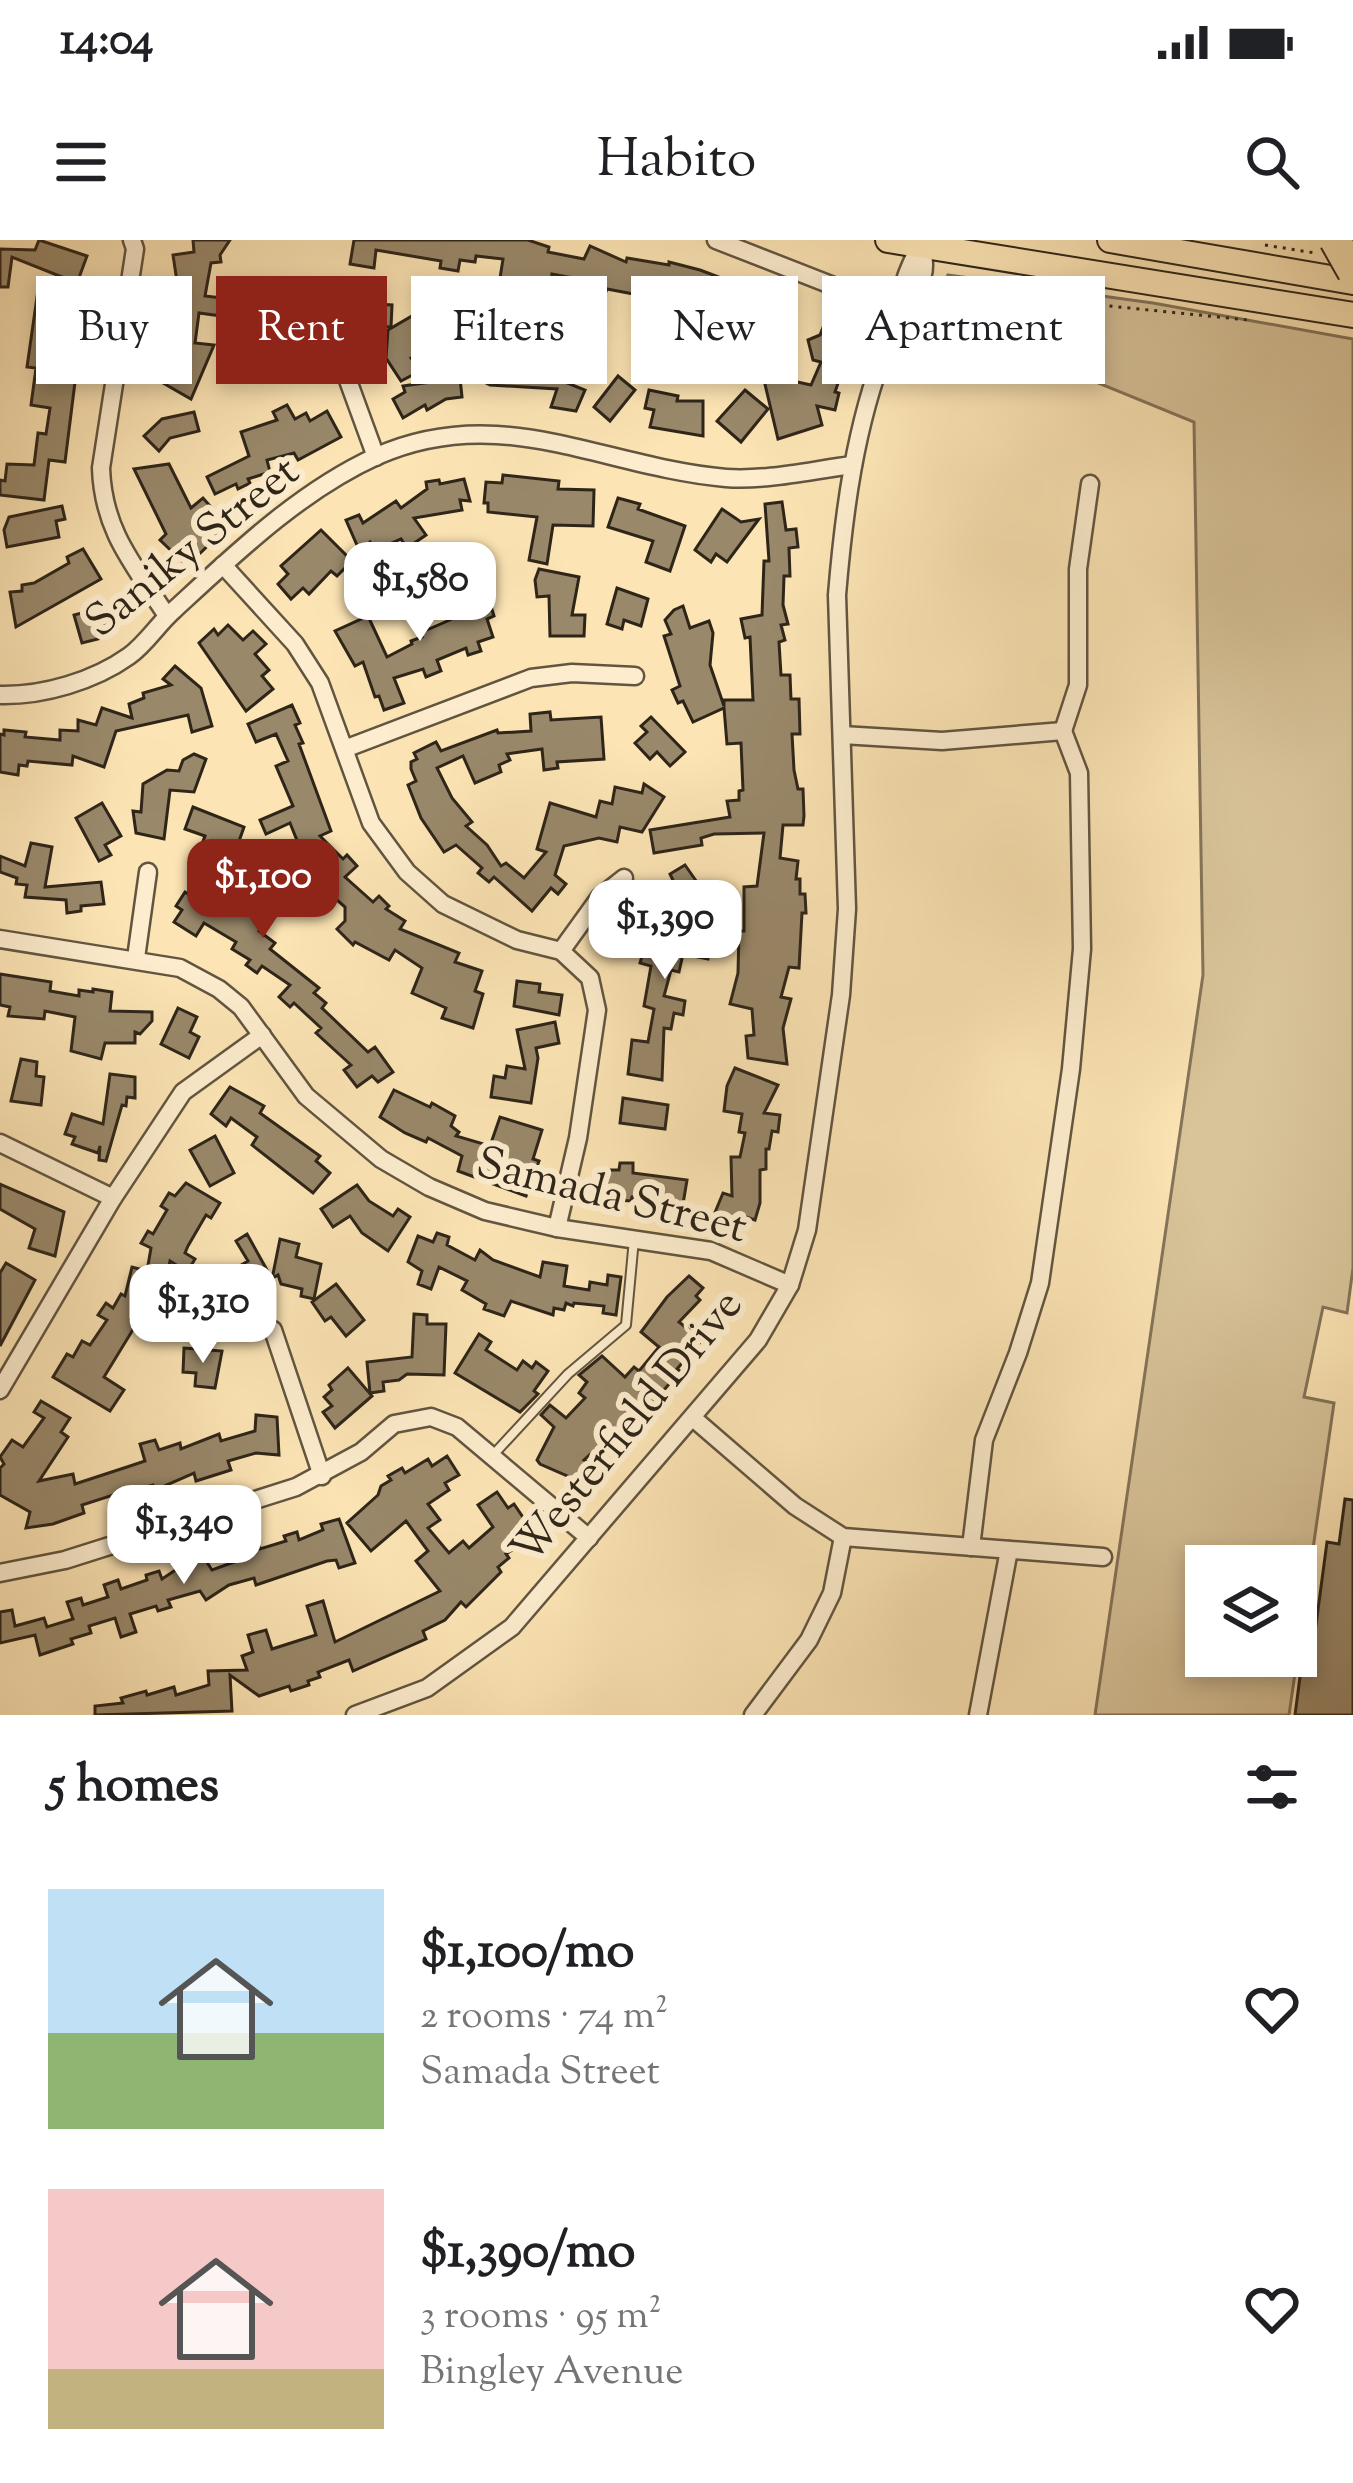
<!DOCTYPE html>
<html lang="en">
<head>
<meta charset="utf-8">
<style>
  :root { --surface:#fff; --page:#f6f6f6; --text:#202124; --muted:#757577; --accent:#8f2418 }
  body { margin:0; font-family:"Sorts Mill Goudy",serif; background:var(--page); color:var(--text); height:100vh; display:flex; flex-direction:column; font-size:45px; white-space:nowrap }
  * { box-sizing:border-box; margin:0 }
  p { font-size:39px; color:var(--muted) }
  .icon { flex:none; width:66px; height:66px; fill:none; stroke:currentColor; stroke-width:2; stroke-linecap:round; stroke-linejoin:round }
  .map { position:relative; height:1475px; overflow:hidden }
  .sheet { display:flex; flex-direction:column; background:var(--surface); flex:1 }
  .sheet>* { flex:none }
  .banner { position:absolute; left:36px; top:36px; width:1281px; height:108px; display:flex; gap:24px }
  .buttons { position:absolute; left:1185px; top:1305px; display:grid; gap:24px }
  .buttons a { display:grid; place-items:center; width:132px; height:132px; border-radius:0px; background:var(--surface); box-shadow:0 6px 18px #0003; font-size:60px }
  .price { position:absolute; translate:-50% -102px; padding:0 27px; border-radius:24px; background:#fff; color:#222; font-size:39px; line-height:78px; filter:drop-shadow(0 3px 6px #0008) }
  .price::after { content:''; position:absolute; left:50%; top:72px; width:36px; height:27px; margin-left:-18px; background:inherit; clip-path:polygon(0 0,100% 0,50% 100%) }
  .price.active { background:var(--accent); color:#fff }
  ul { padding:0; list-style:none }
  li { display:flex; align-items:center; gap:36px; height:300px; padding:0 48px }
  li span { display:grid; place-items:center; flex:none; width:336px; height:240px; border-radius:0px; color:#555 }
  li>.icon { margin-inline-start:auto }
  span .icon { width:144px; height:144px; fill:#fffc; stroke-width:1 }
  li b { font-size:51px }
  h2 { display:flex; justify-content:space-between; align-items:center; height:144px; padding:0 48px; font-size:51px }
  .pill { padding:0 42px; border-radius:0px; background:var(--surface); box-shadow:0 6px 18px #0003; font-size:42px; line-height:108px }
  .pill.active { background:var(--accent); color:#fff }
  .status { display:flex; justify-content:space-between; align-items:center; height:84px; padding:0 60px; background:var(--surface); direction:ltr }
  .status svg { height:33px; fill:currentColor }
  header { display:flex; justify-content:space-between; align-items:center; height:156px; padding:0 48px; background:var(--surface); font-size:54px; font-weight:600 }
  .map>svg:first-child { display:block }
  .green { fill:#d9c49a; stroke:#84745a; stroke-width:3; fill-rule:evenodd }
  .building { fill:#99886a; stroke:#2e2519; stroke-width:3 }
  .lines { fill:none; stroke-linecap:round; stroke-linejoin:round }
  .lane-casing { stroke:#625540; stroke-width:12 }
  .street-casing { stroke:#625540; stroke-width:21 }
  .primary-casing { stroke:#2e2519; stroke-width:28 }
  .path { stroke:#2e2519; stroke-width:3; stroke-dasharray:3 6; stroke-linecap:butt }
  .lane { stroke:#fdedce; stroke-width:8 }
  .street { stroke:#fdedce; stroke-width:16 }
  .primary { stroke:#fce4b4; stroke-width:24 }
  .highway-bridge-casing { stroke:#2e2519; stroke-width:34; stroke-linecap:butt }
  .highway-bridge { stroke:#fce4b4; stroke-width:30 }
  .labels { text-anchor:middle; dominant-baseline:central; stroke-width:12; stroke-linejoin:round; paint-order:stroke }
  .street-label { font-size:45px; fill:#2e2519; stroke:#fdedce }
</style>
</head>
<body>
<div class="status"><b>14:04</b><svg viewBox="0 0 49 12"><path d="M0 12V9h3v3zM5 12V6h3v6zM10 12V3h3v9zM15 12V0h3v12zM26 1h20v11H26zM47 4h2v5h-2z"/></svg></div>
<header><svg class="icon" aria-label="menu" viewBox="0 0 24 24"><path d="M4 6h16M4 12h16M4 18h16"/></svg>Habito<svg class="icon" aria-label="search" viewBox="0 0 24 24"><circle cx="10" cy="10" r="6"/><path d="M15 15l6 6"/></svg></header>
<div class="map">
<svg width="1353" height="1475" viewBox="0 0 1353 1475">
  <rect width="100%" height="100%" fill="#fce4b4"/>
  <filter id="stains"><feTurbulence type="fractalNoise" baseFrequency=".00167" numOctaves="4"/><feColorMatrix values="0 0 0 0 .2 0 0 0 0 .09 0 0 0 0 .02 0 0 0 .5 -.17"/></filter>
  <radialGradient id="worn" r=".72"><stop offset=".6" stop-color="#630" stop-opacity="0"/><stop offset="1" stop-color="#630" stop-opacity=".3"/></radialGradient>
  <path class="green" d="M948,35L1153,63L1353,99V1028L1347,1073L1323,1067L1304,1157L1334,1163L1289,1475H1095L1203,735L1194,182L929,74ZM1206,1326H1296V1416H1206Z"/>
  <g class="building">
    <path d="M39,0L87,16L77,43L12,17L8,47H0V9L35,10Z"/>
    <path d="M193,0H230L220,15L221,22L211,23L205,56L231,59L229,77L199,73L195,103L214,105L191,159L156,139L171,112L162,110L171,53L179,55L173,15L194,12Z"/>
    <path d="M354,0H528L549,7L548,12L584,19L590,6L626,22L627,18L669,25V22L700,30L788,63L786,78L792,80L785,98L758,89L763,73L735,65L727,91L705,84L716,52L688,48L685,77L663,74L665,60L607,49L605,54L592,48L594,42L552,34L550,50L500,38L503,19L476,16L475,22L460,20L458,31L440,28L441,21L376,10L374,28L350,24Z"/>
    <path d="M292,41L309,42L318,53L310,60L324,75L301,96L278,69L284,64L276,54Z"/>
    <path d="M38,50L92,61L88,90L77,88L73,113L85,115L82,135L76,134L65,222L49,220L44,260L0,255V240L5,241L7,224L34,225L38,193L46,194L50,168L31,165L36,128L27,127Z"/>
    <path d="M341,62L392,65L391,87L340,84Z"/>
    <path d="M439,67L462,109L443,119L436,109L411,118L420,131L401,141L386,118L388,90L424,69L426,74Z"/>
    <path d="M826,80L839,84L837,88L845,91L842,112L848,114L835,152L839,153L835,170L817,166L822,185L778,199L764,140L775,137L811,145L821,122L813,120L808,100L820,95Z"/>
    <path d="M566,89L593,96L592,100L604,105L595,127L571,118L573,112L561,109Z"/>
    <path d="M484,98L508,111L509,102L529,104L528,116L543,118L542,133L585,150L576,171L551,167L557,149L490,145L467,133Z"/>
    <path d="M249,102L297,110L296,124L292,123L291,131L279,129L278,135L257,133L258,126L246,124Z"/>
    <path d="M618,136L635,150L610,181L594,167Z"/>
    <path d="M460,138L462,157L446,159L427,170L425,165L403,178L393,159L405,152L403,146Z"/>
    <path d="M649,150L678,156L677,161H703V196L650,187L654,170L645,168Z"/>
    <path d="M745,150L768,169L741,202L717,181Z"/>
    <path d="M287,165L295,179L306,173L310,181L327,171L341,197L298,220L294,213L267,220L270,232L248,239L250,243L238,249L236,244L215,254L207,237L249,216L241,192L277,180L273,172Z"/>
    <path d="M194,172L199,191L170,198L159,211L144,196L162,179Z"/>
    <path d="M169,224L191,268L203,258L225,283L223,291L187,326L160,300L166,294L134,229Z"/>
    <path d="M503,235L559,241L558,249L594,250L593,286L553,285L547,324L529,320L537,277L488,272V263H484L486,242L502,243Z"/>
    <path d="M464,239L470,261L460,260L462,270L414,278L426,295L407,308L401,299L374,311L370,302L360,312L346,280L359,275L363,283L396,261L401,268L427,249L426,242L439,240L440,244Z"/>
    <path d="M618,258L640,264L638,269L685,286L670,331L646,322L653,301L608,287Z"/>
    <path d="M782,262L786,290L796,289L798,307L789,308L790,336H784L783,365L788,384L781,385L785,400L779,402L781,435H790L791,459H799L800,494H792L794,530L798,549H803L804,576L803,585H783L780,618L798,621L796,639H800V654H805L806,673H802L799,728L789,727L781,757L791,759L783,788L787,824L748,818L746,796L754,795L752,769L730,764L738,733L739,691H744V647L757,646L764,593L714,594L701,598L702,605L654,613L650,590L730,577L727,561L739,560V551L743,550L741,503L727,504L724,468L693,482L683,461L678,463L672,450L680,446L664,396L671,394L665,380L674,370L683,366L690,388L709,381L713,393L710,425L724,466V460H753L750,397L745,398L741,379L762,375L764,321H769L765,264Z"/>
    <path d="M62,266L65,279L56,281L59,297L7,307L4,290L9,277Z"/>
    <path d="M722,269L741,282L759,279L727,322L716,314L711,322L695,310Z"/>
    <path d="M321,290L352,321L337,336L331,331L309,354L303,348L291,359L278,344L288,334L281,326Z"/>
    <path d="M83,309L101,339L16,387L10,352L22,351V345L34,343L69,323L67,317Z"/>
    <path d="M539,329L579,337L572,375H585L584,396H550L549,356L537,357L535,340Z"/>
    <path d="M476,341L480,361L489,360L494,376L487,379L493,397L478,402L481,411L468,415L466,408L437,420L441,431L426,437L423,429L394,438L404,463L384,470L379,456L375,457L363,422L355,426L335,391L368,376L387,417L412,404L411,401L422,397L420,393L452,379L443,352Z"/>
    <path d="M617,348L648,359L641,386L624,380L622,389L607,384Z"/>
    <path d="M111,365L118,387L100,392L102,398L82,403L74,375Z"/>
    <path d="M228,385L243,400L253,391L266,404L255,414L269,430L262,436L273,449L246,471L199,403L214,389L218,395Z"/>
    <path d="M175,426L201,448L212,486L192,492L188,475L116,491L104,527L73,516L72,525L28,521L27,526L19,525L18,535L0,532V494L4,495V490L26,492L25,497L60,500V490L78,491V480L96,485L102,468L132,478L129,464L144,458L143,453L171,445L163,439Z"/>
    <path d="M292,465L300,483L295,485L303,503L299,504L331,591L320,596L343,619L347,615L357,626L345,637L373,662L379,656L389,666L386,669L405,681L400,689L459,713L455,722L482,731L475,751L483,754L473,788L442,778L446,768L412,753L422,728L395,710L389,720L355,702L353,705L337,689L345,681V667L297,625L304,618L290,583L266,594L260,580L293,566L276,526L288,521L276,494L256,502L248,484Z"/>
    <path d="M550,472L551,480L601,477L604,519L557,522L558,528L544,530L542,509L507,514L510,520L499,525L501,532L475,543L463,516L437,528L452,558L472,582L466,586L487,605L501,626L506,623L524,638L546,612L537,609L550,563L596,577L600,561L612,564L615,547L642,553L644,544L664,557L642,592L620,587L617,602L599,598L564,606L555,635L566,644L558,654L551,648L532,671L494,637L489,642L478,633L482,628L456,605L444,612L421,578L408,545L416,541L411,529V522L417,519L414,513L436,502L441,511L497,490L498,493L531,491L530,474Z"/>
    <path d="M651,477L685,512L670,526L657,512L650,519L635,503L647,492L641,486Z"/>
    <path d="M194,514L206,519L194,552L170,550L164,599L136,593L133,571L141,572L143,544L167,530L179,531L183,520Z"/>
    <path d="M102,563L121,596L105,605L111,615L99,621L76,578Z"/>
    <path d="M193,567L244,587L238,604L254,615L247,627L240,623L224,650L244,665L251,654L273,667L259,691L275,703L270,709L319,748L314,753L326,763L322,768L368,812L375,807L393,832L378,842L372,836L357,847L344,830L351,825L316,793L321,788L294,763L290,767L279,757L290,745L262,726L257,733L246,725L250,720L232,709L236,702L204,683L196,696L174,682L182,670L176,666L185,652L196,659L225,613L202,604L205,596L185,589Z"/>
    <path d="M31,603L52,607L45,647L101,642L104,664L81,666V671L67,673L66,660L25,657L27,645L16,644L17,638L0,632V616L25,626Z"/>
    <path d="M685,625L708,658L687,670L670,634Z"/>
    <path d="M656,676L695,683L691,676L711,678L708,691L712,692L708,719L683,714L679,732L671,730L664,756L685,761L683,775L674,773L671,789L664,788L662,840L628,834L632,800L648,802L654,769L644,766L651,726L640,723L647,699L634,697L638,680L654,683Z"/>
    <path d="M0,734L51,742L50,751L79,756V750L93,752V749L112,752L110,771L152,772V781L140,794L135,792V803H105L101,819L71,811L75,777L45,771L44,779L8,776L10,767L0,765Z"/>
    <path d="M517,741L540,744L539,752L562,755L559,775L514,766Z"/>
    <path d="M178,768L197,777L190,792L199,797L189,818L161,804Z"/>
    <path d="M555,782L559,803L536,808L538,818L531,863L491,857L494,836L505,838L507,826L525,829L517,790Z"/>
    <path d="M21,819L37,822L36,836L44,837L41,865L11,861Z"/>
    <path d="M735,828L778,845L764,873L780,875L778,892L772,891L769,909H766V929L760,930V963L755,980L737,974L732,989L711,982L723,953L732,956L731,917H740L745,893L739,892L742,874L724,871L727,846Z"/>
    <path d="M110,834L135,837V858L127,857L126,866L122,865L106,921L99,920L100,906L98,913L72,904L75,897L65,894L72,874L103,884Z"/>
    <path d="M230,847L264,866L260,873L320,916L316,921L330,933L313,953L252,905L257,897L231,878L226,886L211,874Z"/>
    <path d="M394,850L430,867L432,863L455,876L451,886L459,892L456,896L490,906L500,877L542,890L533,919L539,921L526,956L458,931L462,916L428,898L426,902L405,893L380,877Z"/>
    <path d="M623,858L668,865L665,889L620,883Z"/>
    <path d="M215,896L234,933L210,946L190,910Z"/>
    <path d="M620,923H633V933L687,940L683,964L632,957L631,961L618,960V951H602L603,930H619Z"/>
    <path d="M186,943L220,963L211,978L206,975L188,1006L185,1013L195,1019L187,1032L170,1021L163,1054L149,1051L131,1079L137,1083L104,1137L124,1150L110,1171L53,1137L67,1114L73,1117L82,1101L90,1105L107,1080L98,1075L106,1063L113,1068L121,1054L125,1056L132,1027L147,1031L151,1008L141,1003L148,991L153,994L167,970L161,966L169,953L175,956Z"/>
    <path d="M0,944L64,972L55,1016L29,1008L35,989L0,969Z"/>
    <path d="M357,945L369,961L393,976L398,969L410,977L388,1011L362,993L350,976L333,987L321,969Z"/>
    <path d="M437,993L449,997L447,1005L475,1020L480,1010L493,1020L540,1037L543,1022L567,1026L564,1046L589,1050L590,1042L607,1045L608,1035L621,1037L616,1075L603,1073L604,1066L574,1063L573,1066L566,1063L564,1070L554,1068L553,1075L511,1061L504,1076L484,1069L486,1064L462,1050L467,1041L439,1027L431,1049L418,1044L422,1031L408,1022L418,996L433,1002Z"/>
    <path d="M247,994L272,1039L280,999L299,1004L296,1017L321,1024L314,1059L301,1056L302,1049L281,1044L278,1035L261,1045L259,1041L227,1058L239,1070L214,1101L197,1085L212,1069L194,1075L192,1072L236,1034L233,1030L248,1021L236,1001Z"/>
    <path d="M6,1023L35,1040L0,1106V1033Z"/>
    <path d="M689,1036L703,1048L696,1056L700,1060L679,1082L702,1100L677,1129L680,1131L626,1195L618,1189L584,1220L589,1223L579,1241L540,1224L537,1220L554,1187L541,1175L550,1165L566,1178L585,1158L579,1153L587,1142L579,1135L602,1116L625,1137L634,1127L639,1131L659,1107L641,1092L667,1057Z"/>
    <path d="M336,1044L364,1080L346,1096L331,1077L325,1081L312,1062Z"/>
    <path d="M414,1074L427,1075V1084H446L444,1135L407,1134L399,1140L383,1142L384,1151L370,1153L367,1122L412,1117Z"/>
    <path d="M479,1094L491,1102L486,1110L517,1130L523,1121L532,1128L536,1122L548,1131L534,1151L538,1154L520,1172L455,1133Z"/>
    <path d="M184,1108L222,1111L215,1148L195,1146L196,1133L183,1132Z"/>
    <path d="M348,1128L372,1156L335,1188L323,1172L332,1166L324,1157L332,1150L329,1145Z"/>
    <path d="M41,1161L70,1178L61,1192L68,1197L39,1241L73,1234L75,1244L130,1226L145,1221L140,1204L155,1200L159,1210L180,1203L181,1209L219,1194L221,1201L255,1191L256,1175L277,1177L279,1215L256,1213L228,1221L231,1230L196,1241L194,1233L155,1250L153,1245L128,1252L130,1258L116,1263L113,1255L82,1265L84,1273L53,1284L26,1288L30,1272L0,1255V1228L4,1224L0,1217L12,1200L23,1207L44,1178L34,1172Z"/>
    <path d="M447,1216L459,1235L445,1243L449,1250L428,1264L440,1280L428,1288L449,1313L463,1301L469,1308L493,1287L478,1265L497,1252L508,1268L514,1264L535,1295L506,1314L509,1318L498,1327L501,1332L466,1367L461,1362L445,1380L423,1391L426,1399L353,1431L349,1420L318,1432L320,1437L308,1441L309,1445L291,1451L289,1446L259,1456L230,1435L232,1471L95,1475V1466L123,1463L121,1458L146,1451L147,1455L174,1447L176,1455L209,1445L208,1431L247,1430L242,1416L253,1412L248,1395L266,1390L272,1409L316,1395L307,1366L323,1361L335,1402L440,1351L416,1321L428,1311L406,1281L371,1311L347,1283L378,1255L381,1246L391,1240L388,1236L402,1228L405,1233L428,1219L432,1226Z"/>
    <path d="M1345,1259L1353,1260V1475H1295L1306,1391L1315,1392L1327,1302L1339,1304Z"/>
    <path d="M339,1279L355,1323L339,1328L336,1320L327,1321L256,1345L254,1338L229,1345L206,1360L200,1351L168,1360L171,1367L158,1371L156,1366L130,1374L136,1392L121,1397L115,1378L89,1386L91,1393L71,1399L73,1404L40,1415L35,1395L0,1403V1372L12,1370L15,1386L44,1378L47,1387L73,1379L67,1362L81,1358L83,1365L108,1357L104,1345L118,1340L121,1349L147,1340L146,1335L159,1331L162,1339L201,1313L212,1330L248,1317L245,1307L258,1304L260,1309L286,1301L284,1296L297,1292L299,1300L323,1290L321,1284Z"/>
  </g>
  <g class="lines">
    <g class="lane-casing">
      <path id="lane" d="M494,1214L568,1134L626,1085L634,999"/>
    </g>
    <g class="street-casing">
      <g id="street">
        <path d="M132,0L135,9L101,228C103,291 134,325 167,376"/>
        <path d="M716,0L900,72"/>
        <path d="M900,71C901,42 910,26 922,1"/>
        <path d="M342,124L376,217"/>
        <path d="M223,325L295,404L320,443L371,583L407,632L443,664L517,700L561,711L590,738L597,770L578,898L557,988"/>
        <path d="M0,455C43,456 94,441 129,416C146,404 158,384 174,370C236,313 300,251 377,216C501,161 602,227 726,238C766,241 812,230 853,225"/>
        <path d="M1063,491L1078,445V329L1090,244"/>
        <path d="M842,495L942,501L1063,491"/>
        <path d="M347,508L531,438L572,433L635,436"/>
        <path d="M0,699L180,728L219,749L241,767L306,856L381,919L429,947L485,971L557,988L711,1011L790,1045"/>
        <path d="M561,711L600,657L624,638"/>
        <path d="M136,718L148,632"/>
        <path d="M0,903L113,958"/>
        <path d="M273,1090L322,1236"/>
        <path d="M0,1150L113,958L183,852L262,795"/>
        <path d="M693,1178L795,1266L843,1297L1103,1317"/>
        <path d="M971,1307L984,1200L1018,1113L1040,1043L1071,829L1082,709L1079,533L1063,491"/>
        <path d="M0,1333L65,1320L296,1247L361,1212L394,1184L431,1177L457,1187L589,1298"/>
        <path d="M355,1475L427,1448L512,1387L758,1100L790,1045L807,990L841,755L847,669L837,355C844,271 855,186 886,107C890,96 893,83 899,73C915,46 931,41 921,6"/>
        <path d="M753,1475L809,1400L832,1353L843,1297"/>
        <path d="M978,1475L1009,1310"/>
      </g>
    </g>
    <g class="primary-casing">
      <g id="primary">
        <path d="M888,0L1353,75"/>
        <path d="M1110,0L1353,42"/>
      </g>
    </g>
    <g class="path">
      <path d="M1265,5L1315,13"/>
      <path d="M958,45L1050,60L1248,80"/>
    </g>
    <use href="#lane" class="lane"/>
    <use href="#street" class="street"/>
    <use href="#primary" class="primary"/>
    <g class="highway-bridge-casing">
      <path id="highway-bridge" d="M1335,0L1353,32"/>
    </g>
    <use href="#highway-bridge" class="highway-bridge"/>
  </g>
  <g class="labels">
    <g class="street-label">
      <text transform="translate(194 309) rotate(-39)">Saniky Street</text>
      <text transform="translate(611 958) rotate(14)">Samada Street</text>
      <text transform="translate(629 1189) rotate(-51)">Westerfield Drive</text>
    </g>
  </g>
  <rect width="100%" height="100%" filter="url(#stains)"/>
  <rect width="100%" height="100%" fill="url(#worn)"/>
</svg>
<div class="buttons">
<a><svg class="icon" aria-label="layers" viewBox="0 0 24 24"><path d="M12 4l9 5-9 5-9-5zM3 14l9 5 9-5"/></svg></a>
</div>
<b class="price" style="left:420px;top:404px">$1,580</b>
<b class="price active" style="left:263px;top:701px">$1,100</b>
<b class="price" style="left:665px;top:742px">$1,390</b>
<b class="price" style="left:203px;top:1126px">$1,310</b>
<b class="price" style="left:184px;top:1347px">$1,340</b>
<div class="banner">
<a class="pill">Buy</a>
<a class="pill active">Rent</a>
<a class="pill">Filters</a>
<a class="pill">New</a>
<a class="pill">Apartment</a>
</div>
</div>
<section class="sheet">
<h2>5 homes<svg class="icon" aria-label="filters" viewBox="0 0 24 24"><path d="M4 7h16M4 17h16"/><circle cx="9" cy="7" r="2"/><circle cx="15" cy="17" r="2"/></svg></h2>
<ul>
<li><span style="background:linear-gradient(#bfe0f5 60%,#8fb573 0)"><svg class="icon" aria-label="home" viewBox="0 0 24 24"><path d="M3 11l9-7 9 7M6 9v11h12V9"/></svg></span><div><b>$1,100/mo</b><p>2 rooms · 74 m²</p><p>Samada Street</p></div><svg class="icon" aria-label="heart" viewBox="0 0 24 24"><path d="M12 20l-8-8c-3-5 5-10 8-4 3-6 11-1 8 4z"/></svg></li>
<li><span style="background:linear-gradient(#f6c9c9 75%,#c2b280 0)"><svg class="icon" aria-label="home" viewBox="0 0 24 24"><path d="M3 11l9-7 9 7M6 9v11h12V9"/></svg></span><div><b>$1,390/mo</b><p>3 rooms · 95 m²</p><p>Bingley Avenue</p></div><svg class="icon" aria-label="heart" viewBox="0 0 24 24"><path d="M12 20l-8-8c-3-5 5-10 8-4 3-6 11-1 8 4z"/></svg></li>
</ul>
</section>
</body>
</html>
